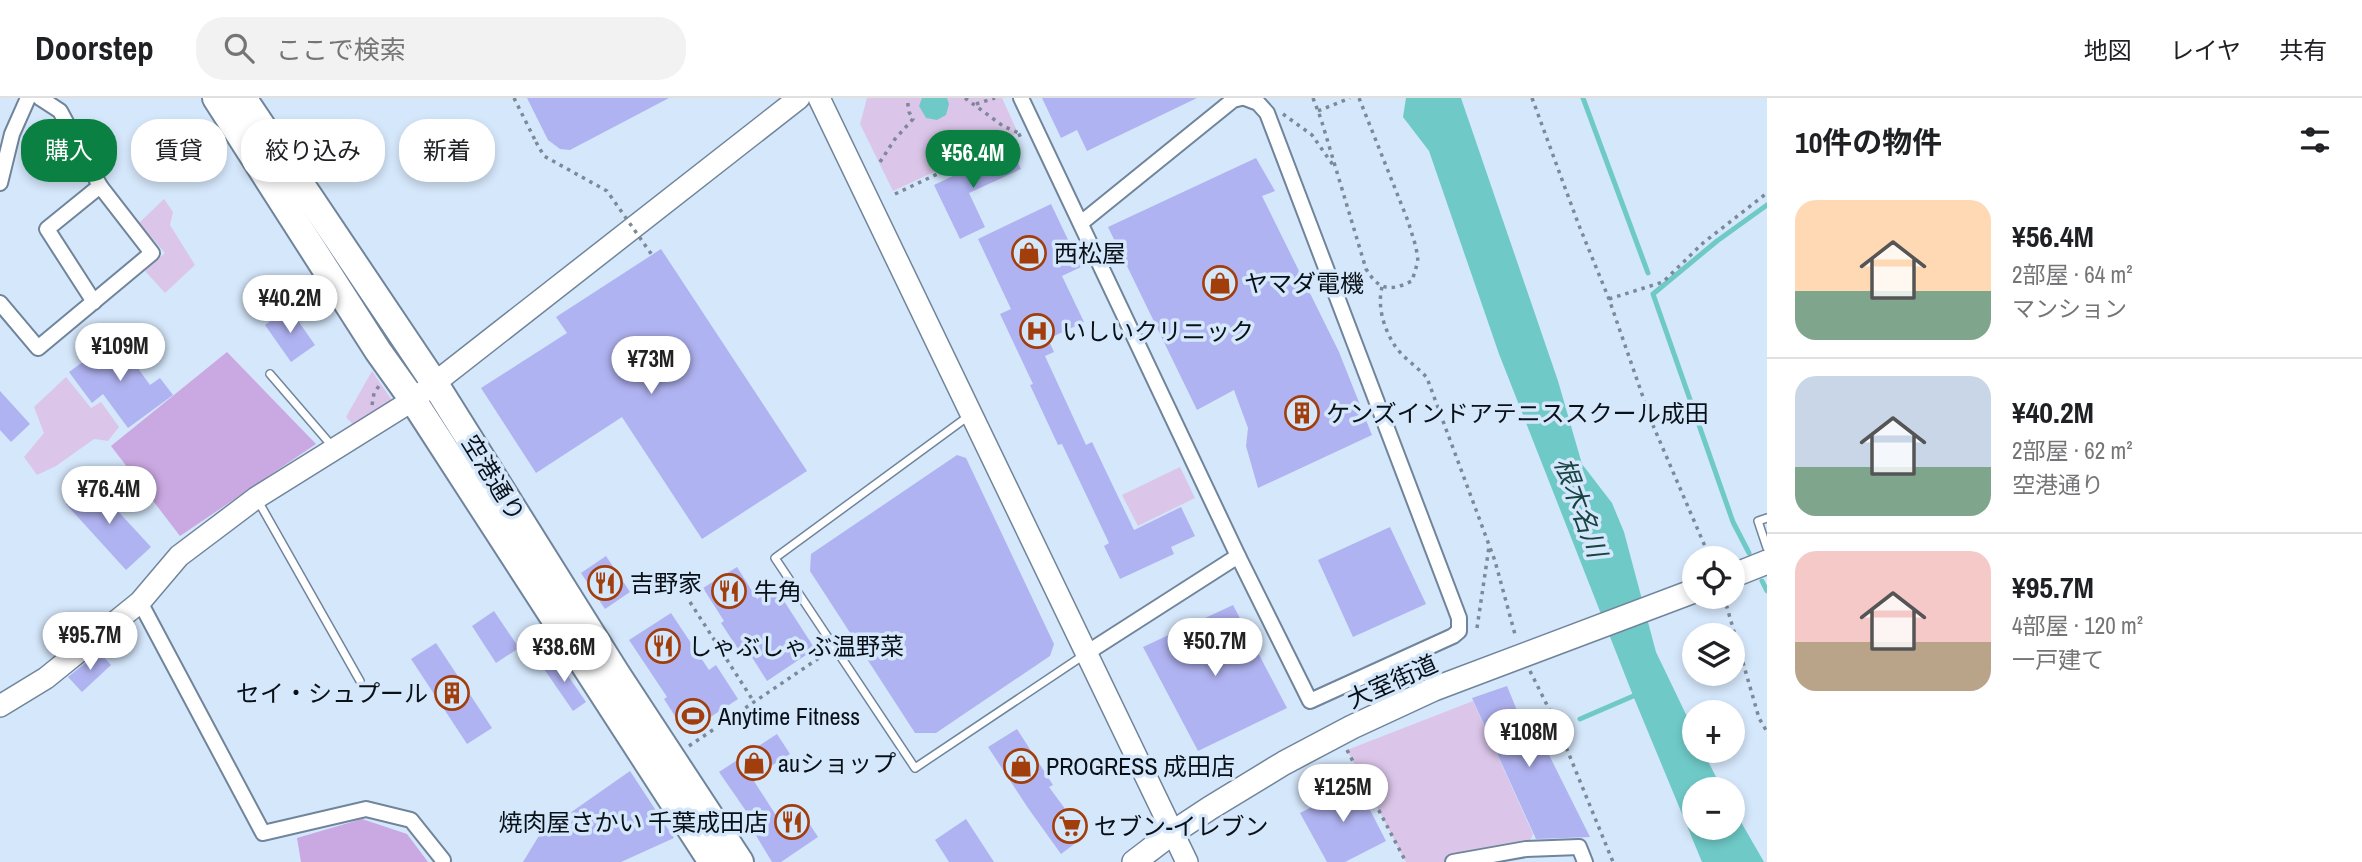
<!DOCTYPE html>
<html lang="ja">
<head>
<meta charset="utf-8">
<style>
  :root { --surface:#fff; --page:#f2f2f2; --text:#202124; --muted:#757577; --line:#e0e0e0; --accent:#0b8043 }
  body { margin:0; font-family:"Archivo Narrow","Noto Sans JP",sans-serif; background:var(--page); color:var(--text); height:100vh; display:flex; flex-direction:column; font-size:26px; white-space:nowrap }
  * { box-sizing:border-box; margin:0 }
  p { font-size:23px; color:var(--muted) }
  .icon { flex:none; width:38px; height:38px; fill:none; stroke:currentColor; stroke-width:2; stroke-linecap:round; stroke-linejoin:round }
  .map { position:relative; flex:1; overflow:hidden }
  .sheet { display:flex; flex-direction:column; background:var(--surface); width:595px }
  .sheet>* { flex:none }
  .top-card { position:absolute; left:21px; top:21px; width:665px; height:63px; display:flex; gap:14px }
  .fabs { position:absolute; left:1682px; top:448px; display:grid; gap:14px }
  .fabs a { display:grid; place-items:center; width:63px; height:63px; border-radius:50%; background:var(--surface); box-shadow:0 4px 10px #0003; font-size:35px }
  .price { position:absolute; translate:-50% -60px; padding:0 16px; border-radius:24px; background:#fff; color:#222; font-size:23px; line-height:46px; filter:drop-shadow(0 2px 4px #0008) }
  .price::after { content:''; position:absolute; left:50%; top:42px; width:21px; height:16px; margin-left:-10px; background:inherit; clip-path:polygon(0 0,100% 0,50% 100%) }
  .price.current { background:var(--accent); color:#fff }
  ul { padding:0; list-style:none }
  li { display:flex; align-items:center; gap:21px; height:175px; padding:0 28px }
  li+li { border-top:2px solid var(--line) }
  li span { display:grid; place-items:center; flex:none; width:196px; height:140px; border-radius:21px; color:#555 }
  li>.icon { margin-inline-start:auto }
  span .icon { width:84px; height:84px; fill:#fffc; stroke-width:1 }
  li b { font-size:30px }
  h2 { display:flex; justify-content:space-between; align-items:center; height:84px; padding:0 28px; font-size:30px }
  .pill { padding:0 24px; border-radius:28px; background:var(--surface); box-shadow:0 4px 10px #0003; font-size:24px; line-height:63px }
  .pill.current { background:var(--accent); color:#fff }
  header { display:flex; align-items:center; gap:42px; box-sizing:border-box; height:98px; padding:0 35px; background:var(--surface); border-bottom:2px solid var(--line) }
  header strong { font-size:33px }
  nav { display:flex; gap:38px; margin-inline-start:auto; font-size:24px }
  .search { width:490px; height:63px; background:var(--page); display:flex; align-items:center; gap:18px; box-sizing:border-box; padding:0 24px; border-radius:28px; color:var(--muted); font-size:26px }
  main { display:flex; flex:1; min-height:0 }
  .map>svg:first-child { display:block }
  .green { fill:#dbc6e9 }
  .forest { fill:#caa8e1 }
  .water { fill:#6fcac7 }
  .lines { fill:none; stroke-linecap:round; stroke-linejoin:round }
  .stream { stroke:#6fcac7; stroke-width:5 }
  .building { fill:#b0b3f1 }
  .lane-casing { stroke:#70859b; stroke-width:10 }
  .street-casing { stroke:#70859b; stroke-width:18 }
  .secondary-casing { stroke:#70859b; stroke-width:24 }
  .primary-casing { stroke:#70859b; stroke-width:26 }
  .highway-casing { stroke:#70859b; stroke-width:30 }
  .path { stroke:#7c8998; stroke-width:3.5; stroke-dasharray:3.5 5; stroke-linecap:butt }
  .lane { stroke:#fff; stroke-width:7 }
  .street { stroke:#fff; stroke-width:14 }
  .secondary { stroke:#fff; stroke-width:21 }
  .primary { stroke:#fff; stroke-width:23 }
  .highway { stroke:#fff; stroke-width:26 }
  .path-bridge { stroke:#7c8998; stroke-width:3.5; stroke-dasharray:3.5 5; stroke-linecap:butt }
  .labels { text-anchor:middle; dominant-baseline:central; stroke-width:7; stroke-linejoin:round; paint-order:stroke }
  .poi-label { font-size:24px; fill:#091018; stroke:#d5e7fb; text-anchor:start }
  .street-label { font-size:24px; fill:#091018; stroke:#d5e7fb }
  .water-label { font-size:26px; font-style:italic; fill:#184341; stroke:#d5e7fb }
</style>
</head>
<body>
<header>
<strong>Doorstep</strong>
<div class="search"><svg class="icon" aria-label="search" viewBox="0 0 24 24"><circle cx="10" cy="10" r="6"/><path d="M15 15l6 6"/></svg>ここで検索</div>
<nav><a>地図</a><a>レイヤ</a><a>共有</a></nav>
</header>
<main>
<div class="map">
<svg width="1767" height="764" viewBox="0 0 1767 764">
  <rect width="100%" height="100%" fill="#d5e7fb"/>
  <g class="green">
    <path d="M867,0H1002L1018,35L893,93L860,26Z"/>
    <path d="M164,101L173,114L170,127L195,167L165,195L145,173L165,155L139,125Z"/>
    <path d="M372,273L393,304L355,329L346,319Z"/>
    <path d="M66,279L91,310L101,304L119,329L108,343L94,341L56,368L37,377L24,359L44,335L34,309Z"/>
    <path d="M1180,369L1195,400L1138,428L1122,397Z"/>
    <path d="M1473,603L1533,736L1526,751L1453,764H1406L1347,652Z"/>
  </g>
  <g class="forest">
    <path d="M227,254L316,346L180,438L111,348Z"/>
    <path d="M362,721L407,736L428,764H301L297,740Z"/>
  </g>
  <g class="water">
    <path d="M922,0H947L949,6L946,17L937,22L926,20L919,8Z"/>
    <path d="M1406,0H1461L1558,283L1582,366L1612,405L1624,434L1656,554L1694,633V653H1703L1722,691H1694V730H1732L1733,710L1764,764H1702L1634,600L1499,256L1429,53L1403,19Z"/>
  </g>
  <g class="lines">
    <g class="stream">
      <path d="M1583,0L1648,175"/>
      <path d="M1749,455L1733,424L1653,196L1717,143L1767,107"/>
      <path d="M1762,483L1767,493"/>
      <path d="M1580,621L1638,596"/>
    </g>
  </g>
  <g class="building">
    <path d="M527,0H669L570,52L560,51L548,42Z"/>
    <path d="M1042,0H1197L1087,53L1077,32L1061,40Z"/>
    <path d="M1011,50L1021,71L969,95L985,129L960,141L934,87Z"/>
    <path d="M1256,60L1275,93L1262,98L1339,254L1372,337L1258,390L1246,348L1248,330L1234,292L1197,312L1108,129Z"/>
    <path d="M1051,106L1081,169L1062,178L1084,224L1048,241L1054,254L1045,258L1086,347L1092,344L1134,432L1181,409L1195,438L1171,449L1174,456L1120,481L1104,448L1109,445L1062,346L1058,347L1030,287L1033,286L1000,216L1011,211L978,141Z"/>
    <path d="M661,151L807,373L702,441L622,319L536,375L481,290L567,235L556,219Z"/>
    <path d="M289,210L315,247L291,264L265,227Z"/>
    <path d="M116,240L150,287L160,280L173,297L128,330L103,296L92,305L69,274Z"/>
    <path d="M0,293L30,326L11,344L0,332Z"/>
    <path d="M957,357L966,360L1054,546L1050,558L936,635H915L810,473L811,456Z"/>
    <path d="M91,384L151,449L126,472L66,406Z"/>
    <path d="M1390,429L1426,506L1353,539L1318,462Z"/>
    <path d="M606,458L630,494L605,511L581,475Z"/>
    <path d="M737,469L757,501L775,489L815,551L767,583L748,553L742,557L721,525L724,523L703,490Z"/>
    <path d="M1233,507L1287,610L1198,653L1143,549Z"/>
    <path d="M494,513L519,550L496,565L472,528Z"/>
    <path d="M671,515L709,572L716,567L738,601L686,635L664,601L667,599L629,542Z"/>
    <path d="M436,545L492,630L467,646L411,561Z"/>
    <path d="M99,554L111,567L82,594L68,579Z"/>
    <path d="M555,559L586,604L573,613L542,568Z"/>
    <path d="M1507,588L1523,627L1535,629L1590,739L1536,741L1472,600Z"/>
    <path d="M1017,631L1053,687L1049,689L1085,738L1061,756L1028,710L988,649Z"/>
    <path d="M777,636L790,656L752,680L779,722L799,710L818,739L781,764H772L743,716L746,713L719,674Z"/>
    <path d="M630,673L674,740L621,764H523L540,736Z"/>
    <path d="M1352,677L1386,743L1345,764H1327L1300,715L1335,697L1330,688Z"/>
    <path d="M966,721L994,764H949L935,742Z"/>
  </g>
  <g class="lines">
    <g class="lane-casing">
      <g id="lane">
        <path d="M270,276L332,348"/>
        <path d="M970,317L775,460L915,670L1084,557"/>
        <path d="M257,401L360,583"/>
        <path d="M1767,420L1758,423L1767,450"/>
      </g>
    </g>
    <g class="street-casing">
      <g id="street">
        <path d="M1021,0L1238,458L1310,603L1453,538L1459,533V520L1267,15L1258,5L1245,0"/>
        <path d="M0,85L12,36L28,0"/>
        <path d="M1081,125L1233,2L1241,0"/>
        <path d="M94,204L47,131L100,88"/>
        <path d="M0,205L38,250L152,155L100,88L60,13L40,0"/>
        <path d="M140,504L263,735L366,711L411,722L443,762"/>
        <path d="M1085,556L1238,458"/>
        <path d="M1453,764L1526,751L1579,749L1585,764"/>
      </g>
    </g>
    <g class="secondary-casing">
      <g id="secondary">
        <path d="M819,0L1187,764"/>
        <path d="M0,608L46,580L140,504L179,458L256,400L413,302L799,0"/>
      </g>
    </g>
    <g class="primary-casing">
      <g id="primary">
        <path d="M1732,478L1767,464"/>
        <path d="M1134,764L1172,735L1210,710L1284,665L1352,629L1434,591L1694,493"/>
      </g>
    </g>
    <g class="highway-casing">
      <g id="highway">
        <path d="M216,0L378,253L413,302L712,764"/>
        <path d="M243,0L435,286L616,575L740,764"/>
      </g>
    </g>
    <g class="path">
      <path d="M514,0L536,44"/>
      <path d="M965,0L1003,28L1021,36"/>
      <path d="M1313,0L1321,21L1366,171C1379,192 1389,194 1412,183L1418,163L1416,149L1408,123L1359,0"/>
      <path d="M1532,0L1578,125L1609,201L1652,325L1710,460"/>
      <path d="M976,6L995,0"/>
      <path d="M1318,13L1350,0"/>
      <path d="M1283,16L1312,37L1333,67"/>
      <path d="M880,64L895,41L913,21L909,14L907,0"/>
      <path d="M895,96L1024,35"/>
      <path d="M1382,189C1377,209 1384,231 1395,248C1403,260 1418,269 1427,280L1495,463L1516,540"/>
      <path d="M1609,201L1663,184L1703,145L1767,95"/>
      <path d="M372,307L374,295L379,288"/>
      <path d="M1724,499L1759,620L1767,634"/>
      <path d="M690,504L754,604"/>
      <path d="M1477,530L1489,449"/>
      <path d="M1530,573L1557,627L1613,764"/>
      <path d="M689,648L825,556"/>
      <path d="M1347,652L1406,764"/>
    </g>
    <use href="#lane" class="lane"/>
    <use href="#street" class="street"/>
    <use href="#secondary" class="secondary"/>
    <use href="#primary" class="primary"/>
    <use href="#highway" class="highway"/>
    <path class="path-bridge" d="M536,44L544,58L607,93L652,157"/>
  </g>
  <defs>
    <g id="shop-ring" transform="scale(1.75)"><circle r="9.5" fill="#d5e7fb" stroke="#a23d0c" stroke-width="1.5"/><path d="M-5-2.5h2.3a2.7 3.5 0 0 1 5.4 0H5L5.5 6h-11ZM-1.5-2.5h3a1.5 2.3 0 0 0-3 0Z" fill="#a23d0c"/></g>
    <g id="hospital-ring" transform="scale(1.75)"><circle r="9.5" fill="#d5e7fb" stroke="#a23d0c" stroke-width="1.5"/><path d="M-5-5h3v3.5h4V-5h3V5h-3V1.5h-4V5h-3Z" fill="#a23d0c"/></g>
    <g id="building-ring" transform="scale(1.75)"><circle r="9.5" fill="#d5e7fb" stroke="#a23d0c" stroke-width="1.5"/><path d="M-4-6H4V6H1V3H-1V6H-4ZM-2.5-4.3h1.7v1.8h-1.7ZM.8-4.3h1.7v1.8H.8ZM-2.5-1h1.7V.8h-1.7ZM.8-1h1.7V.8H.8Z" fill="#a23d0c"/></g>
    <g id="restaurant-ring" transform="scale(1.75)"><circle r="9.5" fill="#d5e7fb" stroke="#a23d0c" stroke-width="1.5"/><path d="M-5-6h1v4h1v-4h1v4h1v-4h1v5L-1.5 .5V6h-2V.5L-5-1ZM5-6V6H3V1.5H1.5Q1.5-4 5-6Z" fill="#a23d0c"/></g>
    <g id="stadium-ring" transform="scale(1.75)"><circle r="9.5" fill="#d5e7fb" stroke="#a23d0c" stroke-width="1.5"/><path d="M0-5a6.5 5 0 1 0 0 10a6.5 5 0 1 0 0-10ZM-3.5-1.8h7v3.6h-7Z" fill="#a23d0c"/></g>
    <g id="supermarket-ring" transform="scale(1.75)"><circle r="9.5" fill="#d5e7fb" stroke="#a23d0c" stroke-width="1.5"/><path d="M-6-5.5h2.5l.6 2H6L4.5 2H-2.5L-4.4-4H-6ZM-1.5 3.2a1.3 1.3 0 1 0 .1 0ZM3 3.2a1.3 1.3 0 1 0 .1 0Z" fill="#a23d0c"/></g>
  </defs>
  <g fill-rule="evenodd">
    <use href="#shop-ring" x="1029" y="155"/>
    <use href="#shop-ring" x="1220" y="185"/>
    <use href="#hospital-ring" x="1037" y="233"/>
    <use href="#building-ring" x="1302" y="315"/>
    <use href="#restaurant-ring" x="605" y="485"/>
    <use href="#restaurant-ring" x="729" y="493"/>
    <use href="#restaurant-ring" x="663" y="548"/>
    <use href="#building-ring" x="452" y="595"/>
    <use href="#stadium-ring" x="693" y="618"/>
    <use href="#shop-ring" x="754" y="665"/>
    <use href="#shop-ring" x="1021" y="668"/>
    <use href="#restaurant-ring" x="792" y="724"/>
    <use href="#supermarket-ring" x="1070" y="728"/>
  </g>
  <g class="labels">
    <g class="poi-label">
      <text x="1054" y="155">西松屋</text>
      <text x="1244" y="185">ヤマダ電機</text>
      <text x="1062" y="233">いしいクリニック</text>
      <text x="1326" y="315">ケンズインドアテニススクール成田</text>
      <text x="630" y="485">吉野家</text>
      <text x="754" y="493">牛角</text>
      <text x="688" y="548">しゃぶしゃぶ温野菜</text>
      <text x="428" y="595" text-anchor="end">セイ・シュプール</text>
      <text x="718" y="618">Anytime Fitness</text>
      <text x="778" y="665">auショップ</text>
      <text x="1046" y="668">PROGRESS 成田店</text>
      <text x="768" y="724" text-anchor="end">焼肉屋さかい 千葉成田店</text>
      <text x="1094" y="728">セブン-イレブン</text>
    </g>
    <g class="street-label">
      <text transform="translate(494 380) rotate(58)">空港通り</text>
      <text transform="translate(1392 583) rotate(-24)">大室街道</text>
    </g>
    <g class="water-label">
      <text transform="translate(1581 409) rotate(70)">根木名川</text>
    </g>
  </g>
</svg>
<div class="fabs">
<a><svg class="icon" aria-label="locate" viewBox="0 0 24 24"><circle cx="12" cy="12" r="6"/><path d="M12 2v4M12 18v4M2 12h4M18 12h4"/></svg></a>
<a><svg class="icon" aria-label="layers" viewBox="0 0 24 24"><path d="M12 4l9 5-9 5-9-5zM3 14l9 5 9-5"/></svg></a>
<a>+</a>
<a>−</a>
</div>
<b class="price current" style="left:973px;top:92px">¥56.4M</b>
<b class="price" style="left:290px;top:237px">¥40.2M</b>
<b class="price" style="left:120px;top:285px">¥109M</b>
<b class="price" style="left:651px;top:298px">¥73M</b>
<b class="price" style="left:109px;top:428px">¥76.4M</b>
<b class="price" style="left:90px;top:574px">¥95.7M</b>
<b class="price" style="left:1215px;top:580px">¥50.7M</b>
<b class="price" style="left:564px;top:586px">¥38.6M</b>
<b class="price" style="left:1529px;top:671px">¥108M</b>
<b class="price" style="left:1343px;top:726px">¥125M</b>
<div class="top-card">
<a class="pill current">購入</a>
<a class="pill">賃貸</a>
<a class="pill">絞り込み</a>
<a class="pill">新着</a>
</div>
</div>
<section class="sheet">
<h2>10件の物件<svg class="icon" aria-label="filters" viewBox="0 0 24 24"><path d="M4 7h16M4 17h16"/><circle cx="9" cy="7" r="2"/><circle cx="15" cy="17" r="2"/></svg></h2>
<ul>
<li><span style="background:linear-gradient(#ffd9b3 65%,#7fa58c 0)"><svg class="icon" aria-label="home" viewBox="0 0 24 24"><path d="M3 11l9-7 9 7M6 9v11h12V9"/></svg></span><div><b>¥56.4M</b><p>2部屋 · 64 m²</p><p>マンション</p></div></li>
<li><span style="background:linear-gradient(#c9d6e8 65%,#7fa58c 0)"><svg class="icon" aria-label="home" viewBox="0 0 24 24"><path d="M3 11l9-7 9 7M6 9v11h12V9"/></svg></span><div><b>¥40.2M</b><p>2部屋 · 62 m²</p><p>空港通り</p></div></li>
<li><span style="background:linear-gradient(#f6c9c9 65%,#b9a48a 0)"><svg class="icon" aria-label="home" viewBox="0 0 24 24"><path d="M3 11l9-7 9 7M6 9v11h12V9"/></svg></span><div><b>¥95.7M</b><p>4部屋 · 120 m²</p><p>一戸建て</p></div></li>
</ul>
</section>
</main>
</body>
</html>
